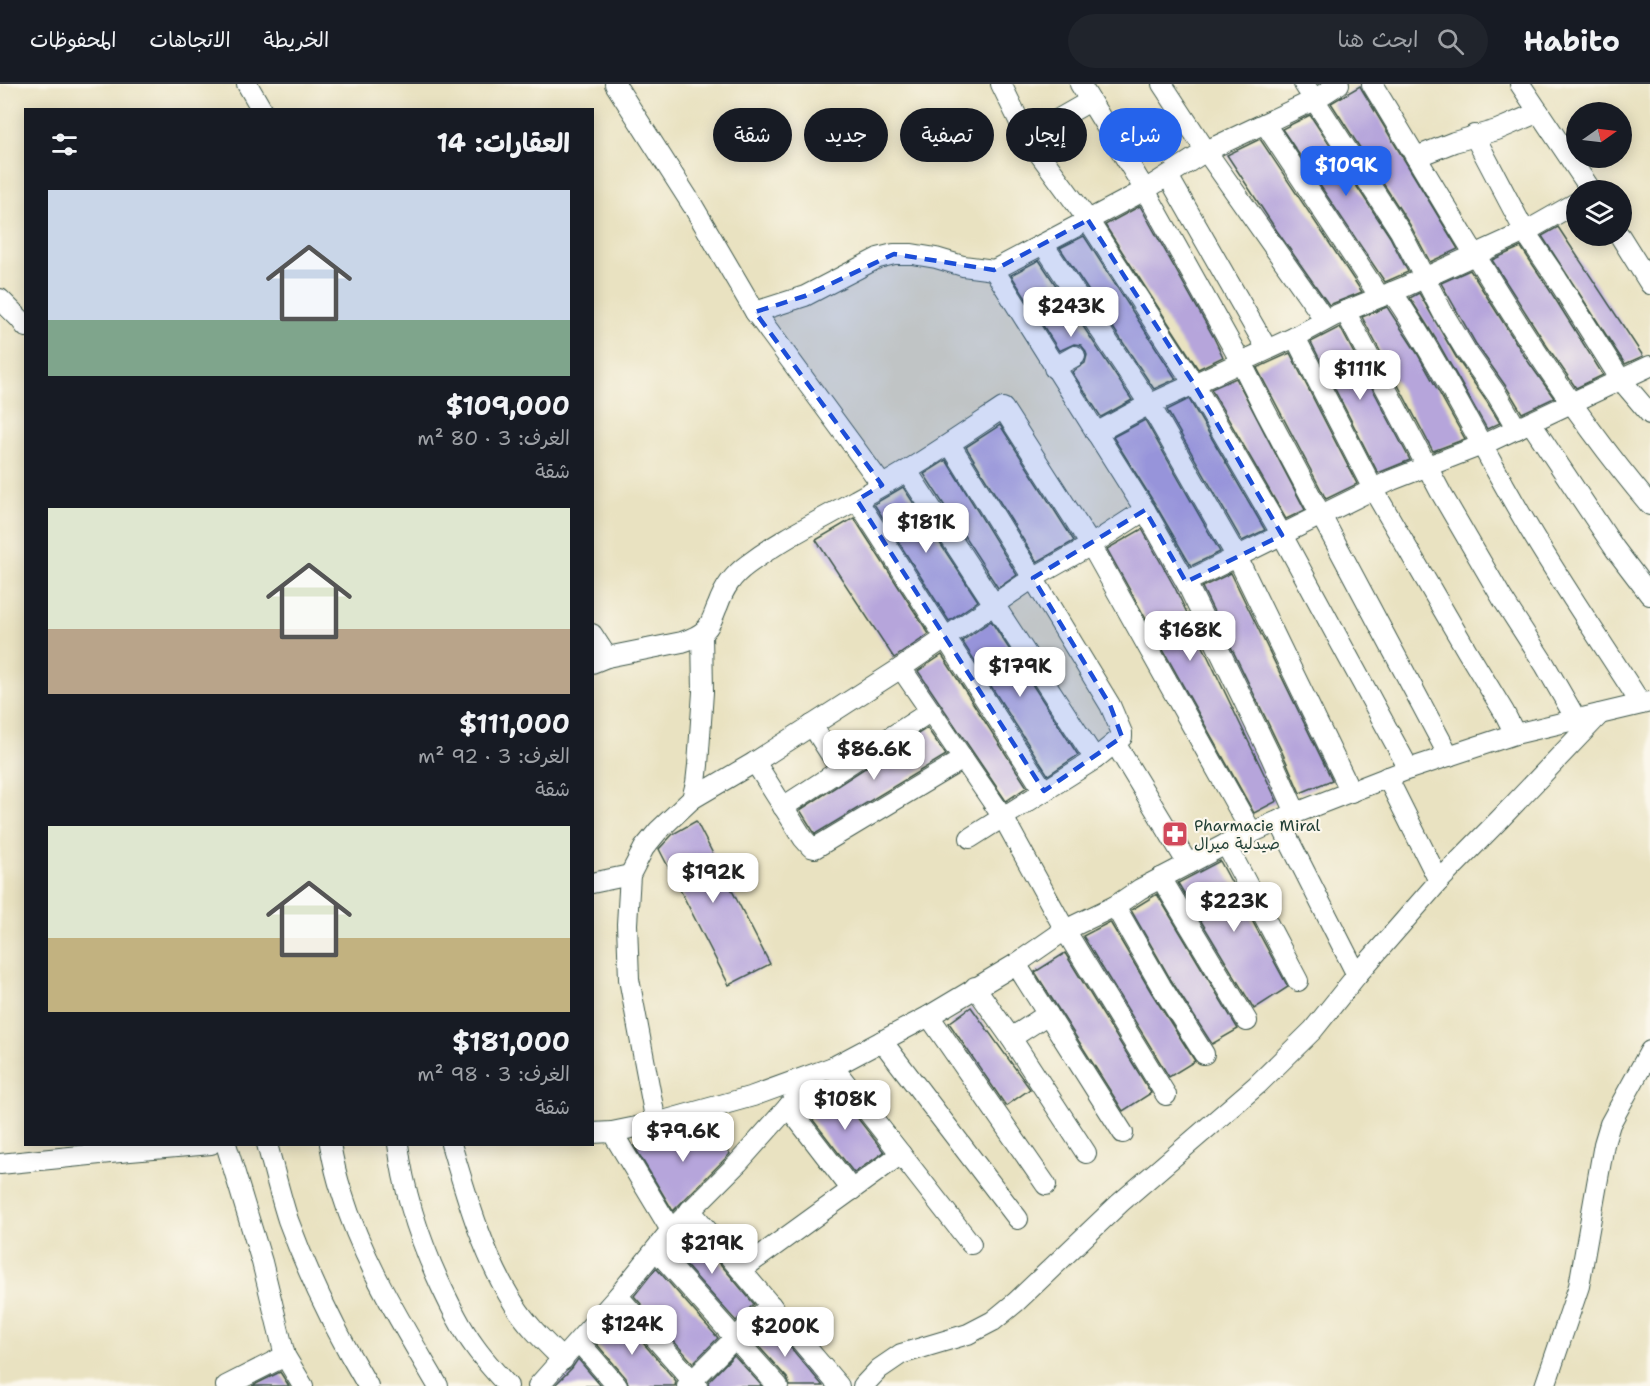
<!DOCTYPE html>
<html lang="ar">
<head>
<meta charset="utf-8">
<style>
  :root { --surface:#171b24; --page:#20242c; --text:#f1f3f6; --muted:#9ea1a6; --line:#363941; --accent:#2563eb }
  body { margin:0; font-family:"Shantell Sans","Playpen Sans Arabic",sans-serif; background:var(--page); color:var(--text); direction:rtl; height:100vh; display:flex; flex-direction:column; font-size:22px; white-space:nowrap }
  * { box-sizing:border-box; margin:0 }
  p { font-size:20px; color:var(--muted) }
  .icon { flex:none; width:33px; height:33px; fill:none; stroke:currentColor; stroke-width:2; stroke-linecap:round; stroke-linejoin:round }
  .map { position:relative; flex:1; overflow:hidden; direction:ltr }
  .details { position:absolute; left:24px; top:24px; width:570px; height:1038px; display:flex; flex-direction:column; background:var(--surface); border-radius:0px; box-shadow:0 3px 15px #0003; direction:rtl }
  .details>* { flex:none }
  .guide { position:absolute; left:612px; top:24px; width:570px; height:54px; direction:rtl; display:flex; gap:12px }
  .needle { width:39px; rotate:76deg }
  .buttons { position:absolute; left:1566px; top:18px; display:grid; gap:12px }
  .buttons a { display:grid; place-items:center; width:66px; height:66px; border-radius:50%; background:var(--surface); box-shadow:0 3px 15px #0003; font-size:30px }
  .price { position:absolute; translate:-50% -51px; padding:0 14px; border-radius:12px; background:#fff; color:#222; font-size:20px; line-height:39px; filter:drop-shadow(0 2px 3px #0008) }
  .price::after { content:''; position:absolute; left:50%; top:36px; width:18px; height:14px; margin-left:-9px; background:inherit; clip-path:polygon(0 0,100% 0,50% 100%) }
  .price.active { background:var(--accent); color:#fff }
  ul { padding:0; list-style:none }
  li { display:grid; align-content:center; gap:12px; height:318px; padding:0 24px }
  li span { display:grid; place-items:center; height:186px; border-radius:0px; color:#555 }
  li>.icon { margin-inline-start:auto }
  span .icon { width:108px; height:108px; fill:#fffc; stroke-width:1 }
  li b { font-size:26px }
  h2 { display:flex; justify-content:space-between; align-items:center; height:72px; padding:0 24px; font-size:26px }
  .tag { padding:0 21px; border-radius:27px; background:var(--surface); box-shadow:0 3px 15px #0003; font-size:21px; line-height:54px }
  .tag.active { background:var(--accent); color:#fff }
  header { display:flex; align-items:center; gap:36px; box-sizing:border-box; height:84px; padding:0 30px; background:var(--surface); border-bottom:2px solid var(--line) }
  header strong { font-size:28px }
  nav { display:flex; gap:33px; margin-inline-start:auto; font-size:21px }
  .search { width:420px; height:54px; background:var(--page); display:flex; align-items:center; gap:15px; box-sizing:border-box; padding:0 21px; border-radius:33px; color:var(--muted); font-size:22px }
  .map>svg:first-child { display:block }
  .building { fill:#b6a5db }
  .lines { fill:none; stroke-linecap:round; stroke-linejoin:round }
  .minor-casing { stroke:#3d5649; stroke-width:22 }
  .minor { stroke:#fff; stroke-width:20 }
  .marked { fill:#1d4ed8; fill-opacity:0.2; stroke:#1d4ed8; stroke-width:4.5; stroke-dasharray:12 8; stroke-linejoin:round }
  .labels { text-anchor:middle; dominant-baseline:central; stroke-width:4.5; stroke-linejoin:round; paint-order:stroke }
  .poi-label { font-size:16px; fill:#1f3d34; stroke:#fbf7ec; text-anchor:start }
</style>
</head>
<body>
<header>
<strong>Habito</strong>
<div class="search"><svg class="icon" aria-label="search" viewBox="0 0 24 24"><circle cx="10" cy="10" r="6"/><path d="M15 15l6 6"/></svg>ابحث هنا</div>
<nav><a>الخريطة</a><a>الاتجاهات</a><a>المحفوظات</a></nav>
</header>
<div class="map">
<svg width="1650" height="1302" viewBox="0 0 1650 1302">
  <rect width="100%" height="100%" fill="#fbf7ec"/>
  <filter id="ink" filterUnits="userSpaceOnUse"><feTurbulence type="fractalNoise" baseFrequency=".0167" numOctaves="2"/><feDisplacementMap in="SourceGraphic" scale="12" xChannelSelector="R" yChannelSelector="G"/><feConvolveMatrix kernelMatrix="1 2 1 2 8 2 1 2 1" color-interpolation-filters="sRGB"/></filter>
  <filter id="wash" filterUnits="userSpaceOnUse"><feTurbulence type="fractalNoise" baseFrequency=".008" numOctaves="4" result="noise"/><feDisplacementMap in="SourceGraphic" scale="24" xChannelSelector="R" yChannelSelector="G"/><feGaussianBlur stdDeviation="1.35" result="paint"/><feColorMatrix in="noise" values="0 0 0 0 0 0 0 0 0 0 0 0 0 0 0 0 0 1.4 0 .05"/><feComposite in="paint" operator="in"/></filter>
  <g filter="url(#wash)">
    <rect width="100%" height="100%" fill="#e9e2c1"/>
    <g id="blocks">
      <g class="building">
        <path d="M1360,2L1362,6L1458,165L1430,178L1410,141L1331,19Z"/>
        <path d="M1310,31L1390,153L1408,188L1385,198L1282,45Z"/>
        <path d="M1260,55L1362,208L1329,221L1277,147L1227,71Z"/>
        <path d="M1140,122L1214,254L1223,273L1198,285L1105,141Z"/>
        <path d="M1558,143L1643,272L1625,280L1542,152Z"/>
        <path d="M1084,152L1176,295L1154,305L1060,164Z"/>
        <path d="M1521,163L1547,202L1603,291L1576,304L1547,262L1492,176Z"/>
        <path d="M1039,176L1132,316L1101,333L1072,288L1085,279L1087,271L1085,266L1081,261L1074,260L1059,267L1011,191Z"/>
        <path d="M1470,186L1527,276L1554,314L1522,329L1507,304L1476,260L1441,199Z"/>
        <path d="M1419,209L1456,273L1487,318L1500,339L1487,345L1437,257L1410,214Z"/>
        <path d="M1387,223L1417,269L1465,355L1433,367L1362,233Z"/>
        <path d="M1340,243L1410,376L1378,389L1311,258Z"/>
        <path d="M1290,269L1357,400L1326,415L1257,284Z"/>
        <path d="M1236,294L1305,426L1286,435L1211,305Z"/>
        <path d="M1189,315L1265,446L1242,457L1167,326Z"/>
        <path d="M1145,336L1220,468L1191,482L1155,420L1113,353Z"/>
        <path d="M1000,341L1074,457L1037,478L966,363Z"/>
        <path d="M946,376L1017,491L998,504L924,390Z"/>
        <path d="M903,403L978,517L949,537L874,420Z"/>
        <path d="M854,434L929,550L894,574L816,456Z"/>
        <path d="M1142,445L1175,504L1277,717L1254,729L1107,465Z"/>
        <path d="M1231,489L1332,696L1300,709L1282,668L1202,503Z"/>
        <path d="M991,537L1078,671L1048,691L962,557Z"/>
        <path d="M942,571L1027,703L1006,717L918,587Z"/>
        <path d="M927,644L946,671L815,750L800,726Z"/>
        <path d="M696,737L770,880L729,901L659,765L673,750Z"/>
        <path d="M1220,777L1288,903L1254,925L1178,799Z"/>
        <path d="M1157,810L1238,945L1212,960L1171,896L1131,826Z"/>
        <path d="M1110,838L1151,908L1195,977L1169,993L1083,852Z"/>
        <path d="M1065,869L1151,1009L1123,1027L1035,888Z"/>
        <path d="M971,923L1030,1005L1006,1022L949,939Z"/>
        <path d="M835,1005L884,1068L854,1089L806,1027Z"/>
        <path d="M715,1045L730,1070L673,1127L634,1062Z"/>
        <path d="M690,1144L754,1220L736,1237L671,1165Z"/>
        <path d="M656,1184L718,1254L693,1279L634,1212Z"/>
        <path d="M618,1230L676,1297L675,1302H629L626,1294L594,1257Z"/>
        <path d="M770,1239L823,1302H790L787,1294L752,1255Z"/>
        <path d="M734,1271L762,1302H709L708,1298Z"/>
        <path d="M578,1275L601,1302H554L572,1284Z"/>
        <path d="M280,1288L289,1302H252Z"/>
      </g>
    </g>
  </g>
  <g filter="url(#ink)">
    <use href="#blocks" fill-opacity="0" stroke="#3d5649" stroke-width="1.5"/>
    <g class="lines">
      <g class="minor-casing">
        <g id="minor">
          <path d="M247,0L262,26"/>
          <path d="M615,0L693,122L755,228L882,401"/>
          <path d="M1001,0L1027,53L1088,136L1194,300L1282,451L1409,685"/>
          <path d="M1080,0L1145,106L1241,278L1265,326L1449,672"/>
          <path d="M1162,0L1206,67L1325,236"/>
          <path d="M1304,0L1400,147L1443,229L1466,267L1497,311L1517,345"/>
          <path d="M1372,0C1460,144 1541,292 1650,421"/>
          <path d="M1520,0L1591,106"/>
          <path d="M1265,40L1380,213"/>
          <path d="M1474,51L1525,148L1557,195L1621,296L1650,330"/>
          <path d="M1027,53L1090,17"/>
          <path d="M1416,73L1454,58L1497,46L1539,28"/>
          <path d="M1168,92L1267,265"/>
          <path d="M1620,152L1650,200"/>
          <path d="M1043,160L1150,321L1237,473L1351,708"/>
          <path d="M994,186L1145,426L1186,498L1271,673L1296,729"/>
          <path d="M1392,208C1441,280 1479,359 1523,434C1560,498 1602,558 1641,620"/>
          <path d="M0,215L20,235L26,243"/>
          <path d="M1345,227L1441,409L1502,514L1545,581L1576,635"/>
          <path d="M755,228L805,212L878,174L894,170H912L936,174L963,182L994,186L1145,106L1206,67L1314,16L1339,0"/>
          <path d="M1295,253L1373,405L1467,567L1504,628L1515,650"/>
          <path d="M1054,284L1075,272"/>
          <path d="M1531,339L1615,465L1650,511"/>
          <path d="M1096,349L1142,324L1295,253L1334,232L1402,204L1525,148L1576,119"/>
          <path d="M950,360L1033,494L1110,621L1122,649V653L1095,675L970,754"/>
          <path d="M907,387L1095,675"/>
          <path d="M857,416L1044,707"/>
          <path d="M1186,498L1392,396L1482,361L1650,282"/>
          <path d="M592,550L607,573"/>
          <path d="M592,579L607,573L682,558C691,555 700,552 706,545C712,539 714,529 718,521C724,504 732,492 747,481C781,455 819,437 856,416C907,389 955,356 1003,324L1091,461L1252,749"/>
          <path d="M901,584L1003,733L1065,846L1166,1011"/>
          <path d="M812,641L840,685"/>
          <path d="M1115,659L1188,780"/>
          <path d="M755,678L803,754L811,763L815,764L963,675"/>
          <path d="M1387,693L1439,797"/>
          <path d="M692,715L755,678L901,584L1033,494L1091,461L1145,426"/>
          <path d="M783,723L931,627"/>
          <path d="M1279,737L1357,891"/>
          <path d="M1226,760L1298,897"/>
          <path d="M1161,794L1247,937"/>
          <path d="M592,799L630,791"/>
          <path d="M1115,822L1161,902L1204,970"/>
          <path d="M1016,880L1123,1049"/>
          <path d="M975,903L1011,954L1086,1069"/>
          <path d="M929,932L1046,1101"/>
          <path d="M1011,954L1048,930"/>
          <path d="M882,957L1018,1135"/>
          <path d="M833,983L971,1160"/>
          <path d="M788,1023L852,1106"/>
          <path d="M656,1039L629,895L627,840L630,791L644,764L658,747L692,715L696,699L698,681L703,608L702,549"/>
          <path d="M612,1048L671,1146"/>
          <path d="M592,1049L612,1048L656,1039L753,1012L833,983L929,932L1016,880L1065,846L1115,822L1140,805L1188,780L1226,760L1296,729L1409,685L1515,650L1650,618"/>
          <path d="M226,1060L262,1178L285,1272L303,1302"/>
          <path d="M267,1060C274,1086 280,1111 288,1136C309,1193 337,1250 368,1302"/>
          <path d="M330,1060C333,1077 337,1094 342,1109C363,1178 402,1240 438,1302"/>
          <path d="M398,1060C404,1110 420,1157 441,1202C451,1223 461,1244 475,1263C485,1277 496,1289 508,1302"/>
          <path d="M451,1060C467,1114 484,1173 514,1220C527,1241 546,1259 563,1276"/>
          <path d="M0,1080L130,1067L211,1060"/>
          <path d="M690,1126L839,1302"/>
          <path d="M656,1166L778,1302"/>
          <path d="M741,1186L901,1070"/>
          <path d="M618,1212L697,1302"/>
          <path d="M579,1258L617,1302"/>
          <path d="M226,1302L285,1272"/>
          <path d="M538,1302L618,1212L671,1146L738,1079L788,1023L813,991"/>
          <path d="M687,1302L735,1254L771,1221"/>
          <path d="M863,1302L879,1285L901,1270L968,1250L993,1237L1016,1218L1120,1119L1257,1001L1313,946L1357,891L1439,797L1500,735L1600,630"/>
          <path d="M1545,1302L1579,1202L1604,1060L1610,1040L1650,967"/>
        </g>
      </g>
      <use href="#minor" class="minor"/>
    </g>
  </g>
  <path class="marked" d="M1088,136L1194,300L1282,451L1186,498L1145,426L1033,494L1110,621L1122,653L1044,707L857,416L882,401L755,228L805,212L894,170L994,186Z"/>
  <defs>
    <g id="pharmacy-square" transform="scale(1.35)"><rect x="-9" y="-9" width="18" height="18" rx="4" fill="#d1495b" stroke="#fbf7ec"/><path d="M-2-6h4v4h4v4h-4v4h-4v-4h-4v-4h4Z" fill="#fff"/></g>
  </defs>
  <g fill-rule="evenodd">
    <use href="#pharmacy-square" x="1175" y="750"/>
  </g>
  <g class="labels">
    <g class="poi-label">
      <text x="1194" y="741">Pharmacie Miral<tspan x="1194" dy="18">صيدلية ميرال</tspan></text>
    </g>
  </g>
</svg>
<div class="buttons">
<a><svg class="needle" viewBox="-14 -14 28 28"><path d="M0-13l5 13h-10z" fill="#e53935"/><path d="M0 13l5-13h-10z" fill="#9ea1a6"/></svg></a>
<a><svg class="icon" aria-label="layers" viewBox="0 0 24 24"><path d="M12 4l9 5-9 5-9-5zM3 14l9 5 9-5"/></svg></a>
</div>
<b class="price active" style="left:1346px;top:113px">$109K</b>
<b class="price" style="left:1071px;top:254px">$243K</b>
<b class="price" style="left:1360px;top:317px">$111K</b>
<b class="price" style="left:926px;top:470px">$181K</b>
<b class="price" style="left:1190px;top:578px">$168K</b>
<b class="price" style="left:1020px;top:614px">$179K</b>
<b class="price" style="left:874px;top:697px">$86.6K</b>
<b class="price" style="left:713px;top:820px">$192K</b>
<b class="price" style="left:1234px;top:849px">$223K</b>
<b class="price" style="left:845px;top:1047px">$108K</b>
<b class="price" style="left:683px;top:1079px">$79.6K</b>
<b class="price" style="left:712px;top:1191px">$219K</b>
<b class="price" style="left:632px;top:1272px">$124K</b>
<b class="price" style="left:785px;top:1274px">$200K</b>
<div class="guide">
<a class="tag active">شراء</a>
<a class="tag">إيجار</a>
<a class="tag">تصفية</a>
<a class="tag">جديد</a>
<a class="tag">شقة</a>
</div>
<section class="details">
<h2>العقارات: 14<svg class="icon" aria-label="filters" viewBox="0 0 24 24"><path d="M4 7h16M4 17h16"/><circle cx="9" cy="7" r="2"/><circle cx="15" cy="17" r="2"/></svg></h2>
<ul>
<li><span style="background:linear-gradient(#c9d6e8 70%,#7fa58c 0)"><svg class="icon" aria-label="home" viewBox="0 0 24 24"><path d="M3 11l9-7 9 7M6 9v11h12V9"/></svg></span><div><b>$109,000</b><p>الغرف: 3 · 80 m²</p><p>شقة</p></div></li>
<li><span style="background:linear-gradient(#dfe7d0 65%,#b9a48a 0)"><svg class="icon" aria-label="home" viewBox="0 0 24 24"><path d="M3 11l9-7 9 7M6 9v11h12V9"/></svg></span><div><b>$111,000</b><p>الغرف: 3 · 92 m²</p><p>شقة</p></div></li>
<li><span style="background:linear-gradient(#dfe7d0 60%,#c2b280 0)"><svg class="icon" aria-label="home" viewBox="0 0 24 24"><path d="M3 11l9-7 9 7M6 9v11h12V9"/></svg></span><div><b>$181,000</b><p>الغرف: 3 · 98 m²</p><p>شقة</p></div></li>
</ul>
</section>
</div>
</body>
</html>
